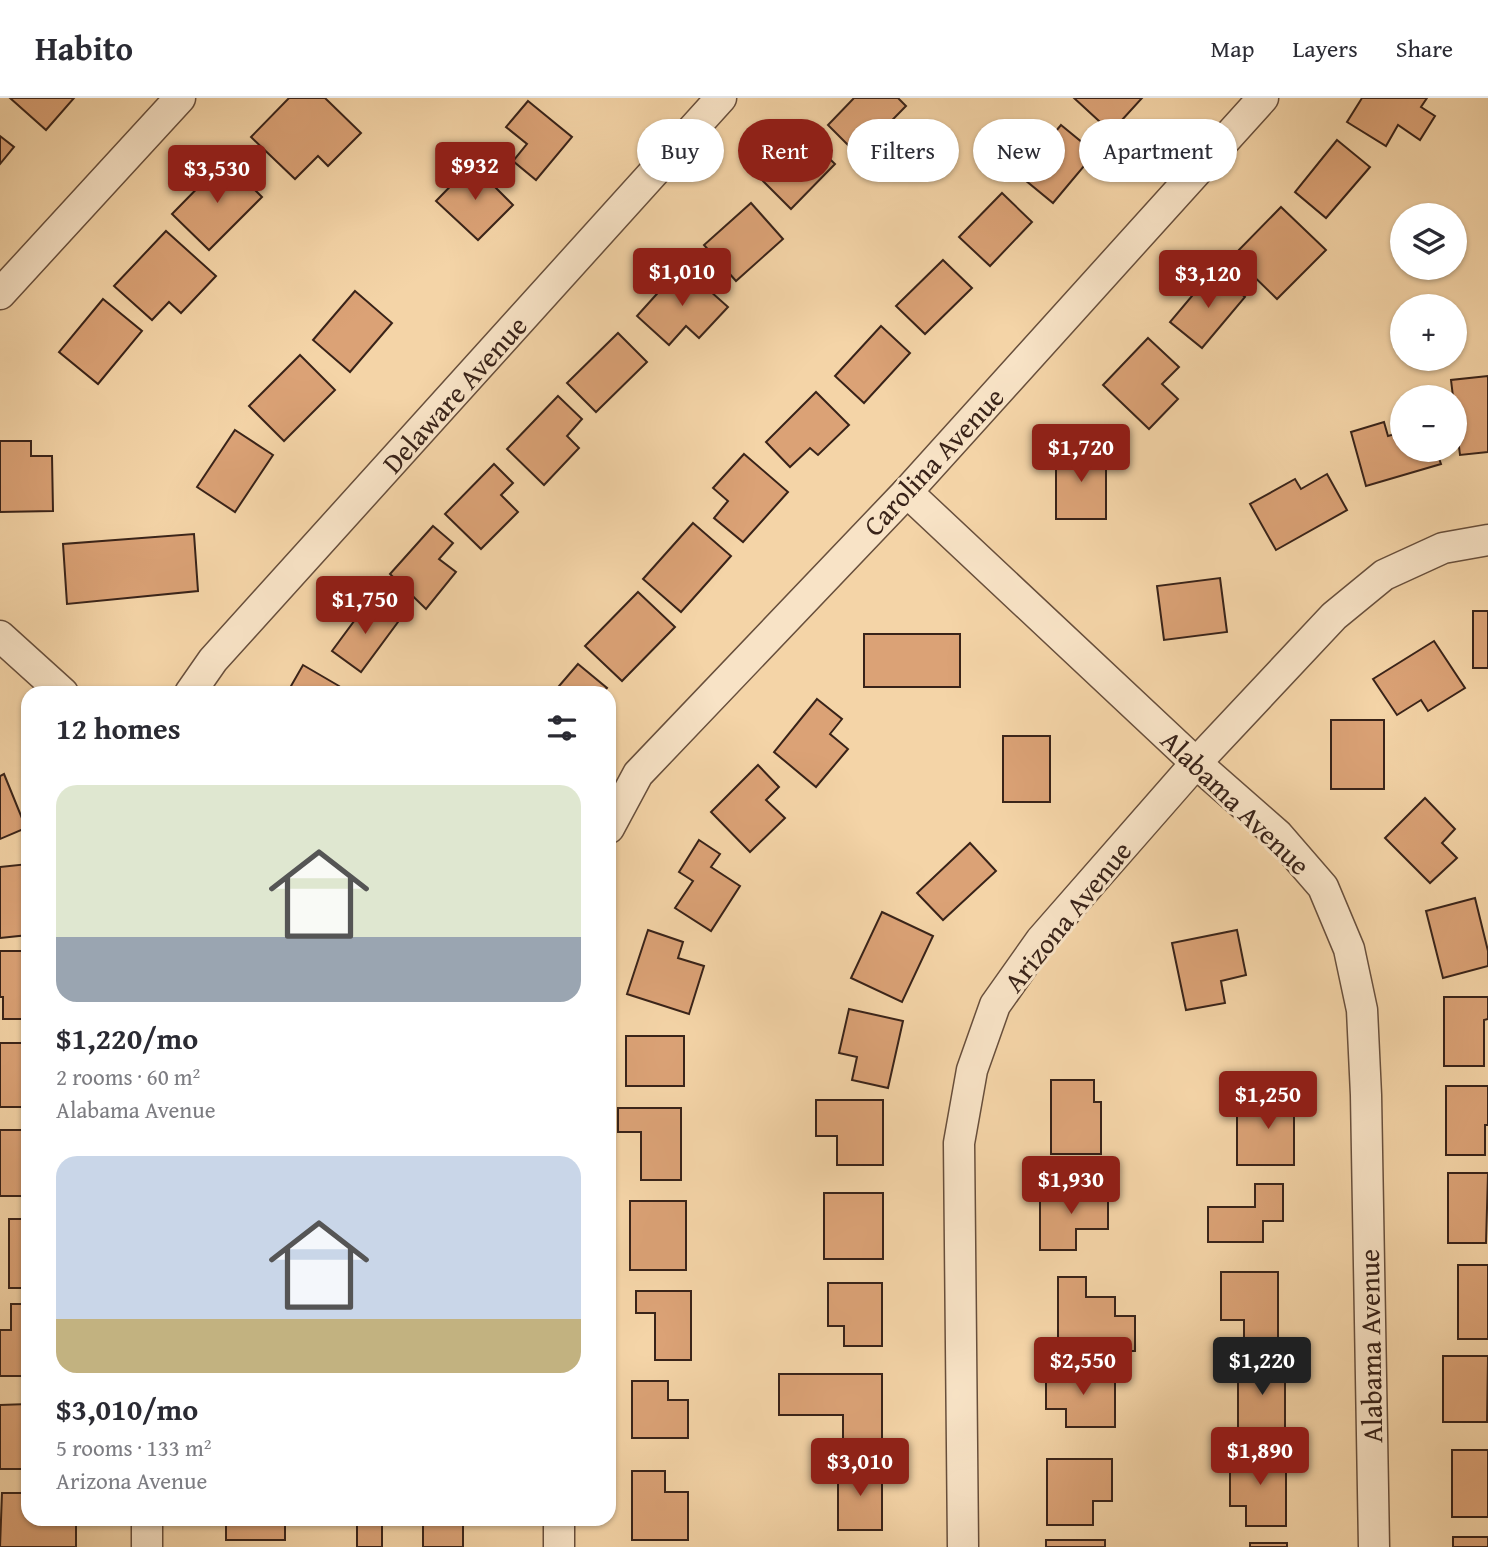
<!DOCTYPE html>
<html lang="en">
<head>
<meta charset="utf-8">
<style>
  :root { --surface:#fff; --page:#f7f7f7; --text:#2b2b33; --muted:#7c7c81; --line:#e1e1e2; --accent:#8f2418 }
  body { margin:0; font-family:"Gentium Book Plus",serif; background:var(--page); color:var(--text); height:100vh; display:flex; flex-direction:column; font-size:26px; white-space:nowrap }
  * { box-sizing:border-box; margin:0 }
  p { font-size:23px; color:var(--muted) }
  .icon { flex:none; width:38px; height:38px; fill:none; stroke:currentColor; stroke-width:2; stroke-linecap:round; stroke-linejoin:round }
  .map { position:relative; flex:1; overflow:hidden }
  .panel { position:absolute; left:21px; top:588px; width:595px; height:840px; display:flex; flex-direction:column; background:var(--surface); border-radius:21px; box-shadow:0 2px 5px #0004 }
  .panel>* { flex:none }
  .hud { position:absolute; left:637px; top:21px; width:665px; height:63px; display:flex; gap:14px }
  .buttons { position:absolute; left:1390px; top:105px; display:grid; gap:14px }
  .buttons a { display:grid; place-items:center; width:77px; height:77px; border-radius:50%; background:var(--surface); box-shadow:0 2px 5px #0004; font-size:35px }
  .price { position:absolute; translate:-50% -60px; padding:0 16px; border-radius:7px; background:var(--accent); color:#fff; font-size:23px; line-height:46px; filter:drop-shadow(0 2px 4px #0008) }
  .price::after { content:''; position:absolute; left:50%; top:42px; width:21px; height:16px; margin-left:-10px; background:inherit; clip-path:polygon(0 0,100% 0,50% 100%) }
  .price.current { background:#222; color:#fff }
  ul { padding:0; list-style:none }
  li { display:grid; align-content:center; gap:14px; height:371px; padding:0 35px }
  li span { display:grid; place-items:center; height:217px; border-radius:21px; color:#555 }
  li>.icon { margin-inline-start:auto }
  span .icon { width:126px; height:126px; fill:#fffc; stroke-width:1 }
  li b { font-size:30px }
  h2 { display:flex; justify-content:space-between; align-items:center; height:84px; padding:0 35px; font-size:30px }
  .chip { padding:0 24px; border-radius:32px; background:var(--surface); box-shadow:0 2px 5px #0004; font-size:24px; line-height:63px }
  .chip.current { background:var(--accent); color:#fff }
  header { display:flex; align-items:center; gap:42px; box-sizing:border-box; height:98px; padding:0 35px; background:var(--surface); border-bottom:2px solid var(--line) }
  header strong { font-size:33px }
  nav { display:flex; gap:38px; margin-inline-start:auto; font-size:24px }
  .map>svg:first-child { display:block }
  .building { fill:#dba276; stroke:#392319; stroke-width:2 }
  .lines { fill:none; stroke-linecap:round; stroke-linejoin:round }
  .minor-casing { stroke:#684f3c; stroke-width:33 }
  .minor { stroke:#f8e3c6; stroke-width:30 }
  .labels { text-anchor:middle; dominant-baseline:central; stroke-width:6; stroke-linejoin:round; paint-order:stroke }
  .street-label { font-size:28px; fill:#392319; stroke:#f8e3c6 }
</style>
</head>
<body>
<header>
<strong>Habito</strong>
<nav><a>Map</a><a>Layers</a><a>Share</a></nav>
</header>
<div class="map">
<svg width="1488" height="1449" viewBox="0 0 1488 1449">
  <rect width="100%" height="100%" fill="#f4d4a7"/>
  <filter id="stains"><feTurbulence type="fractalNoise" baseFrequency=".00286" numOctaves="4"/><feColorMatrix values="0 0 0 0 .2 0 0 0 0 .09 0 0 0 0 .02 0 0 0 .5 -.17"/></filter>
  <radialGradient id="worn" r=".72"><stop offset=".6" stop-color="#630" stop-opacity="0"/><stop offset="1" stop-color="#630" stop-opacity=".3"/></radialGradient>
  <g class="building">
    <path d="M10,0H74L46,32Z"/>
    <path d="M289,0H325L361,35L328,68L318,58L295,81L251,39Z"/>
    <path d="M854,0H898L906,8L858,57L828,27Z"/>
    <path d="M1074,0H1142L1111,34Z"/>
    <path d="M1362,0H1427L1421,9L1435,18L1420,42L1398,27L1386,48L1347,24Z"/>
    <path d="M528,3L572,39L536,82L513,63L527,46L506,29Z"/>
    <path d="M1061,27L1095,55L1053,105L1019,77Z"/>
    <path d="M0,38L14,49L0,66Z"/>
    <path d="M806,38L835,66L791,111L762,82Z"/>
    <path d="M1337,42L1370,69L1326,120L1295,94Z"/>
    <path d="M225,62L262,99L209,152L172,116Z"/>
    <path d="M472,66L513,107L478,142L436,103Z"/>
    <path d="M1002,95L1032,124L990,168L959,139Z"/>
    <path d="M751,105L783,141L736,183L704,147Z"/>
    <path d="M1281,109L1326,152L1277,201L1233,158Z"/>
    <path d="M166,133L216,178L181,215L169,204L152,222L114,188Z"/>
    <path d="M943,162L972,190L925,236L896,208Z"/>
    <path d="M682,168L728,209L699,240L686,228L669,247L637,218Z"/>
    <path d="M1213,173L1245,199L1202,250L1170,224Z"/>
    <path d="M355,193L392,225L350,274L313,242Z"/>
    <path d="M103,201L142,233L98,286L59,254Z"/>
    <path d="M881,228L910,255L864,305L835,278Z"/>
    <path d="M618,235L647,264L596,314L567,285Z"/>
    <path d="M1148,240L1179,269L1162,286L1178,301L1149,331L1103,287Z"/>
    <path d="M300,257L335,292L284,343L249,308Z"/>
    <path d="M1488,278V354L1460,357L1451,282Z"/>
    <path d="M816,294L849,327L818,357L810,350L790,369L766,344Z"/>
    <path d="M558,298L582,321L567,338L579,350L544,387L507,351Z"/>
    <path d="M1384,324L1388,338L1402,334V352H1436L1441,366L1366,388L1351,334Z"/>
    <path d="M235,332L273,357L235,414L197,389Z"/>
    <path d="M0,343H31V358H52L53,413L0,414Z"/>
    <rect x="1056" y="350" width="50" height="71"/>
    <path d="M744,356L788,394L743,444L714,420L728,403L713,390Z"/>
    <path d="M494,366L513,385L501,397L518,414L481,451L445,416Z"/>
    <path d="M1327,376L1347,412L1276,452L1250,406L1295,381L1301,391Z"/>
    <path d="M693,425L731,458L681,514L643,481Z"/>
    <path d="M433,428L453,445L439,461L456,474L426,511L390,476Z"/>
    <path d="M194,436L198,493L67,506L63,446Z"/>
    <path d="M1220,480L1227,534L1164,542L1157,488Z"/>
    <path d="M638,494L675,529L622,583L585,548Z"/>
    <path d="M369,503L398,524L361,574L332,553Z"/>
    <rect x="1473" y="513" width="15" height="57"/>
    <rect x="864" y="536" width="96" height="53"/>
    <path d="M1434,543L1465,590L1428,613L1421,602L1397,617L1373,581Z"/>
    <path d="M578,566L607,590L603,595H553Z"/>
    <path d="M303,567L339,588L335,595H287Z"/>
    <path d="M817,601L842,621L830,636L848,651L816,689L774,654Z"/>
    <rect x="1331" y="622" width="53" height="69"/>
    <rect x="1003" y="638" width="47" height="66"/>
    <path d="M758,667L779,689L766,702L785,720L750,754L711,714Z"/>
    <path d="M4,676L26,730L0,741V678Z"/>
    <path d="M1425,700L1455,731L1442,745L1457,760L1430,785L1385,740Z"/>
    <path d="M699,742L720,756L711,769L740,788L711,833L675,810L693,783L679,774Z"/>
    <path d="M970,745L996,773L943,822L917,795Z"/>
    <path d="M28,766V837L0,840V769Z"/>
    <path d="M1475,800L1488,853V868L1443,880L1426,813Z"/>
    <path d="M882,814L933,838L902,904L851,880Z"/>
    <path d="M648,832L683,844L678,860L704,868L689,916L627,896Z"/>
    <path d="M1237,832L1246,877L1221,883L1225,905L1186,912L1172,845Z"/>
    <path d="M0,853H28V921H3V899H0Z"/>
    <path d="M1444,899H1488V921L1484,922V968H1444Z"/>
    <path d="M849,911L903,923L888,990L852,982L857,959L839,955Z"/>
    <rect x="626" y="938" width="58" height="50"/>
    <rect x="0" y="945" width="28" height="64"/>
    <path d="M1051,982H1094V1004H1101V1056H1051Z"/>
    <path d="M1446,988H1488V1027H1485V1057H1446Z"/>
    <path d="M1256,993H1294V1067H1237V1015H1256Z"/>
    <path d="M816,1002H883V1067H837V1038H816Z"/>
    <path d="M618,1010H681V1082H641V1034H618Z"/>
    <rect x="0" y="1032" width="28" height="66"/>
    <path d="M1448,1075H1488L1486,1145H1448Z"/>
    <path d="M1255,1086H1283V1123H1263V1144H1208V1109H1255Z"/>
    <path d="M1040,1091H1108V1131H1076V1152H1040Z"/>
    <rect x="824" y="1095" width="59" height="66"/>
    <rect x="630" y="1103" width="56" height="69"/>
    <rect x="9" y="1121" width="19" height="69"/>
    <rect x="1458" y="1167" width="30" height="74"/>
    <path d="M1221,1174H1278V1246H1244V1222H1221Z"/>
    <path d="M1058,1179H1086V1199H1115V1218H1135V1253H1058Z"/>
    <path d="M828,1185H882V1248H844V1228H828Z"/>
    <path d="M636,1193H691V1262H655V1215H636Z"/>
    <path d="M11,1206H28V1278H0V1232H11Z"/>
    <path d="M1443,1258H1488L1487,1324H1443Z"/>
    <rect x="1238" y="1265" width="47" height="68"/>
    <path d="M1046,1273H1115V1329H1066V1311H1046Z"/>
    <path d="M779,1276H882V1342H843V1317H779Z"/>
    <path d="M632,1283H668V1302H688V1340H632Z"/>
    <path d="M28,1306V1371H0V1307Z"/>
    <rect x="1452" y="1352" width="36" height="67"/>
    <path d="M1230,1354H1286V1428H1246V1408H1230Z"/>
    <path d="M1047,1361H1112V1403H1093V1427H1047Z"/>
    <rect x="838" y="1367" width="44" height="65"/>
    <path d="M632,1373H665V1394H688V1442H632Z"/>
    <path d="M2,1395H28V1421H76V1449H0Z"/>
    <rect x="226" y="1421" width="59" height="21"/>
    <rect x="423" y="1421" width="40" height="28"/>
    <rect x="357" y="1422" width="25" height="27"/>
    <rect x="1453" y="1439" width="35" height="10"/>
    <rect x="1046" y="1442" width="59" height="7"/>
    <rect x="1250" y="1445" width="37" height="4"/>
  </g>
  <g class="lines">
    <g class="minor-casing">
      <g id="minor">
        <path d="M0,196L180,0"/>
        <path d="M907,394L1196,665L1278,737L1323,789L1349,851L1362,912L1366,997L1374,1449"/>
        <path d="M0,538L63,595"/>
        <path d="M190,595L213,562L721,0"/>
        <path d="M609,730L638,676L907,394L1263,0"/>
        <path d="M147,1421V1449"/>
        <path d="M559,1421V1449"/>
        <path d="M963,1449L959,1045L972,972L995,907L1041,842L1196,665L1334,518L1384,477L1443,450L1488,442"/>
      </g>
    </g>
    <use href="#minor" class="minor"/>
  </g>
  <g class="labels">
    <g class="street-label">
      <text transform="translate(454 296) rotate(-48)">Delaware Avenue</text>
      <text transform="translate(933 363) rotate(-47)">Carolina Avenue</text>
      <text transform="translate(1236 704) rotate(44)">Alabama Avenue</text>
      <text transform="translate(1067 818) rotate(-51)">Arizona Avenue</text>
      <text transform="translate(1370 1248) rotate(-91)">Alabama Avenue</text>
    </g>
  </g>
  <rect width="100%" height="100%" filter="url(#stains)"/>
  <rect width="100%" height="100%" fill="url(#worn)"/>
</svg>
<div class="buttons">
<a><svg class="icon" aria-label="layers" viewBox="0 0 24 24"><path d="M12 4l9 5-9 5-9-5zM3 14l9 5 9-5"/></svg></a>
<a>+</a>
<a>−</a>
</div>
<b class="price" style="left:475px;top:104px">$932</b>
<b class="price" style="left:217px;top:107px">$3,530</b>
<b class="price" style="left:682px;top:210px">$1,010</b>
<b class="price" style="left:1208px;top:212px">$3,120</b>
<b class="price" style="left:1081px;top:386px">$1,720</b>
<b class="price" style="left:365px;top:538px">$1,750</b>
<b class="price" style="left:1268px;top:1033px">$1,250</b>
<b class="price" style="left:1071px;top:1118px">$1,930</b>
<b class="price" style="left:1083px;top:1299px">$2,550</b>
<b class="price current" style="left:1262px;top:1299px">$1,220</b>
<b class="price" style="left:1260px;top:1389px">$1,890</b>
<b class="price" style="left:860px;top:1400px">$3,010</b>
<div class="hud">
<a class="chip">Buy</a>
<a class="chip current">Rent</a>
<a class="chip">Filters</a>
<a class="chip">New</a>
<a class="chip">Apartment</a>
</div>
<section class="panel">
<h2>12 homes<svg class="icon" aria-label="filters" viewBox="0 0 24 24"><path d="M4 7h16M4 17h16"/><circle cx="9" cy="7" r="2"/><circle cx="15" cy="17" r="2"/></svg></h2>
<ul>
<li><span style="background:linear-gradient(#dfe7d0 70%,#9aa5b1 0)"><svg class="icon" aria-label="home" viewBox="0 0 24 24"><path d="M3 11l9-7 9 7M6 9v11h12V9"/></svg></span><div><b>$1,220/mo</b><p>2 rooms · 60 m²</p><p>Alabama Avenue</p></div></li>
<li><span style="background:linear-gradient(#c9d6e8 75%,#c2b280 0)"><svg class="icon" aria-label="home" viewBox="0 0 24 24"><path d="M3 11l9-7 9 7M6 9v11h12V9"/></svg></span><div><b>$3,010/mo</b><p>5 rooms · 133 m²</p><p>Arizona Avenue</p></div></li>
</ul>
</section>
</div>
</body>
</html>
